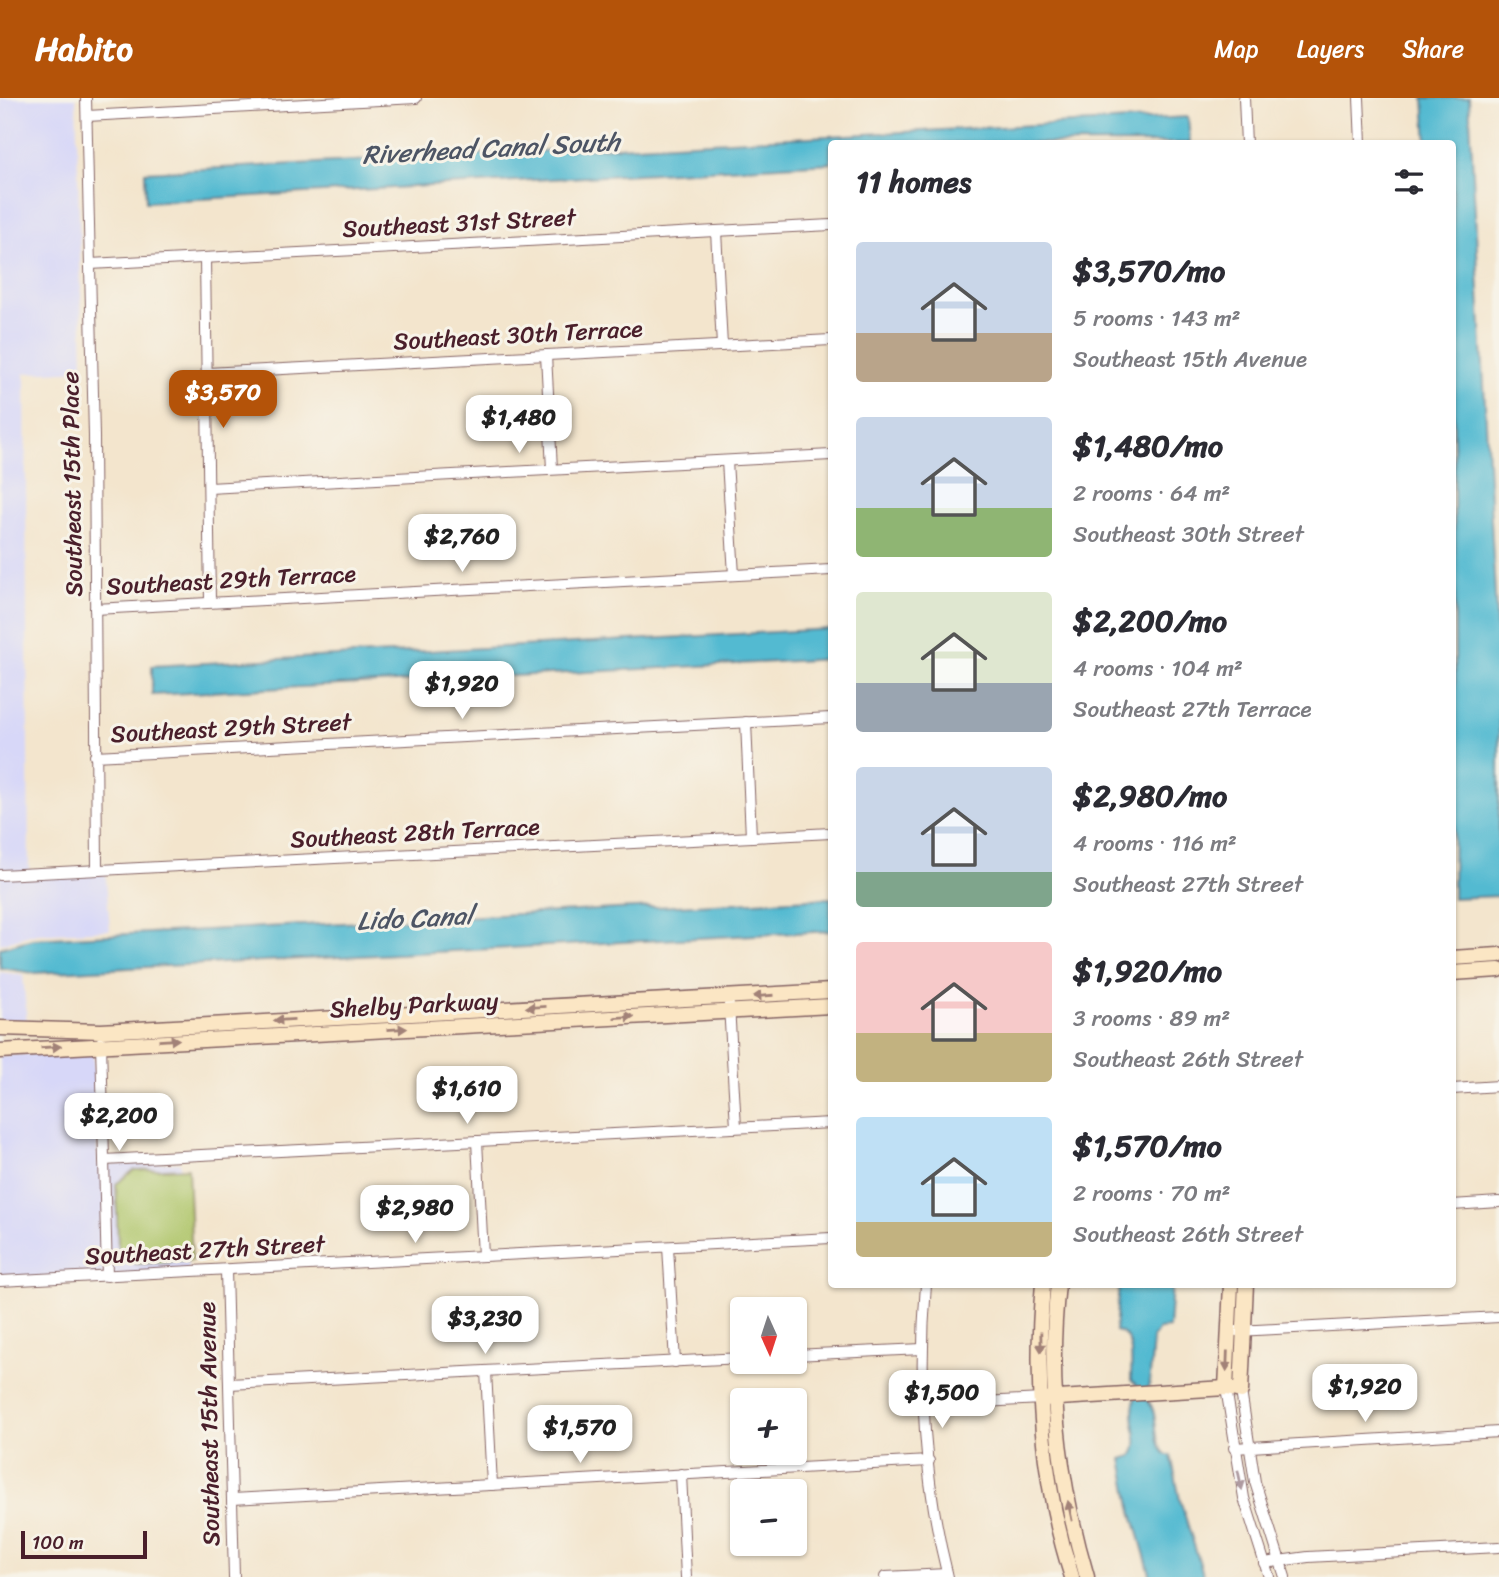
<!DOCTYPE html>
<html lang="en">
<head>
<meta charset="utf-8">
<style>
  :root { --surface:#fff; --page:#f7f7f7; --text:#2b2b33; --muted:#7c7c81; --accent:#b45309 }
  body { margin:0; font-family:Sriracha,sans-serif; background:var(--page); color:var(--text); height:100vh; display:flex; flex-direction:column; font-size:26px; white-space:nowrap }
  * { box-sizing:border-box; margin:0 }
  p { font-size:23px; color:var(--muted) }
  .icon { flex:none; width:38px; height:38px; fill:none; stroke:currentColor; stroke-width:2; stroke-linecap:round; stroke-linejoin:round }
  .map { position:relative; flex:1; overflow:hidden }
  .sheet { position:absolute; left:828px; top:42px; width:628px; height:1148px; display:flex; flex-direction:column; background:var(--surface); border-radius:7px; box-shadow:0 2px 5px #0004 }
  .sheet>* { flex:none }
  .needle { width:46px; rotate:177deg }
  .tools { position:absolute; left:730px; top:1199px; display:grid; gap:14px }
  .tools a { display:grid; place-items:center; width:77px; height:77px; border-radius:7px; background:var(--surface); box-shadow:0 2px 5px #0004; font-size:35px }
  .scale { position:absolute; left:21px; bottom:18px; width:126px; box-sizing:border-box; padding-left:7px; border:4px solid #4a1f2b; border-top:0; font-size:19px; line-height:24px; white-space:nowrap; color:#4a1f2b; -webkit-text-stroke:5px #f7f3e8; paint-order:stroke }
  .price { position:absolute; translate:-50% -60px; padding:0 16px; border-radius:14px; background:#fff; color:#222; font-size:23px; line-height:46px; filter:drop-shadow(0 2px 4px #0008) }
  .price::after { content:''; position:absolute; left:50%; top:42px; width:21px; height:16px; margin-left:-10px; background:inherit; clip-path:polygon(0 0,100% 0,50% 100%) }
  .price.active { background:var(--accent); color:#fff }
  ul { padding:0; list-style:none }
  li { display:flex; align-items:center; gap:21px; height:175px; padding:0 28px }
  li span { display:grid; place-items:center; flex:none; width:196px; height:140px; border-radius:7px; color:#555 }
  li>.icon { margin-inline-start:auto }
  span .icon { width:84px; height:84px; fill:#fffc; stroke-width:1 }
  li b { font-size:30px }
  h2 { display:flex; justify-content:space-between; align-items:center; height:84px; padding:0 28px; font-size:30px }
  header { display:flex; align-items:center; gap:42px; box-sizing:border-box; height:98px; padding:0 35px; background:var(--accent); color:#fff }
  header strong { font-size:33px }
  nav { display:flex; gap:38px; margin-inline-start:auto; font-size:24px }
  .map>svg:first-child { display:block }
  .built { fill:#d7d7f8 }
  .green { fill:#aec569; stroke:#7c724a; stroke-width:2 }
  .water { fill:#53bad1; stroke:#4e6c7e; stroke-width:2 }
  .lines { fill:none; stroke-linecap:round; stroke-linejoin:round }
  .street-casing { stroke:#856464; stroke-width:12 }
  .secondary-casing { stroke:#856464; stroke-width:17 }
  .street { stroke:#fff; stroke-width:10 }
  .secondary { stroke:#fbe6c4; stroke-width:14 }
  .oneway { fill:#a28278 }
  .oneway2 { fill:#ae9aa0 }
  .labels { text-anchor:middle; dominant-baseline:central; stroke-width:6; stroke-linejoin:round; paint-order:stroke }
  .street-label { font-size:24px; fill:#4a1f2b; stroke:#f7f3e8 }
  .water-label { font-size:26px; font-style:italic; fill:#4d5565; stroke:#f7f3e8 }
</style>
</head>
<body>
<header>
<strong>Habito</strong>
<nav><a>Map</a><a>Layers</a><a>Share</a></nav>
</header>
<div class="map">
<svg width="1499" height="1479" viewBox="0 0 1499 1479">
  <rect width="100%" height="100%" fill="#f7f3e8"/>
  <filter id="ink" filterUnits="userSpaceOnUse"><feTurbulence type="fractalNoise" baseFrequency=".0143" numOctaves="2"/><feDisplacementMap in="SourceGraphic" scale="14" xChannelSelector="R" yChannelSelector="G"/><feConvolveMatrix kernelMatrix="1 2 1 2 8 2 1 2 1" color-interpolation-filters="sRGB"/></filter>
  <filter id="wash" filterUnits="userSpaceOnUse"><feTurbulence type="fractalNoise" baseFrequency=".00686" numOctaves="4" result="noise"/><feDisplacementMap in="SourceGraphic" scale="28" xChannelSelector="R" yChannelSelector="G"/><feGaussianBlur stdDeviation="1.57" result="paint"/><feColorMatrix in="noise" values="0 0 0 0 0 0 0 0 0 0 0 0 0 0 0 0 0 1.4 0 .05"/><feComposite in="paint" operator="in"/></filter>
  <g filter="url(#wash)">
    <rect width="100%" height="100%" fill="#f3e5cd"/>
    <g class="built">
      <path d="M0,0H76L83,272L25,275L29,779L105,769L110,832L33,836L0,846Z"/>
      <path d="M0,874L23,877L27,927L0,925Z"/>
      <path d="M93,952L98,1067L180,1064L189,1176L0,1185V958Z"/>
    </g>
    <path class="green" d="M188,1070L192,1163L135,1166L118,1150L116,1086L134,1072Z"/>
    <g class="water">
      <path d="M1424,0H1469L1499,573V798L1453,800L1455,572L1452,46L1427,45Z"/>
      <path d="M1188,19L1190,45L831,46V65L146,104L145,74Z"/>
      <path d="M831,531V561L152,597V568Z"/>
      <path d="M831,800V833L34,875L0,870V850L33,841Z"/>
      <path d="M1119,1187H1172L1169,1230L1159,1231L1153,1240L1148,1303C1161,1318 1150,1345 1167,1357H1171L1180,1402L1204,1479H1151L1131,1409L1122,1361L1132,1358C1141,1347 1133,1328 1133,1314C1133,1305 1137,1298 1136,1287L1131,1282C1131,1265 1136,1235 1115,1233Z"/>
    </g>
  </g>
  <g filter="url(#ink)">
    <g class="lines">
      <g class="street-casing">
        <g id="street">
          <path d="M86,0L94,338L97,772"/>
          <path d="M1244,0L1246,46"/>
          <path d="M1359,0L1361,46"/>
          <path d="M87,18L416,0"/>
          <path d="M716,133L722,248"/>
          <path d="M205,161L210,503"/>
          <path d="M90,166L831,127"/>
          <path d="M546,257L552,371"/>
          <path d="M207,275L831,242"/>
          <path d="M727,363L734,477"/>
          <path d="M209,390L831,357"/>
          <path d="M95,511L831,472"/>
          <path d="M746,624L751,739"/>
          <path d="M95,658L831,620"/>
          <path d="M0,777L831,735"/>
          <path d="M729,907L736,1029"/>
          <path d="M101,944L107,1178"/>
          <path d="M1452,991L1499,988"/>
          <path d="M477,1043L483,1158"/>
          <path d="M104,1062L831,1025"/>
          <path d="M1452,1107L1499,1104"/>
          <path d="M668,1149L675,1264"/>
          <path d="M226,1172L234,1479"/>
          <path d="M0,1183L831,1140"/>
          <path d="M926,1186C918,1282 924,1385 948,1479"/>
          <path d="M1237,1233L1499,1219"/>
          <path d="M794,1257L922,1251"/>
          <path d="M486,1273L492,1387"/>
          <path d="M229,1286L742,1260"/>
          <path d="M1226,1290L1244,1400L1269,1479"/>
          <path d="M1241,1293L1255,1384L1285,1479"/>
          <path d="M925,1307L1042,1301"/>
          <path d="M1234,1350L1499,1334"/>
          <path d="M681,1376L686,1479"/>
          <path d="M233,1401L929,1363"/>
          <path d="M1264,1465L1308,1459L1499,1449"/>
          <path d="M885,1479L947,1476"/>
        </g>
      </g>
      <g class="secondary-casing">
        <g id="secondary">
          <path d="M1452,860L1499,857"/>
          <path d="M1452,875L1499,872"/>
          <path d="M0,930L101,933L831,893"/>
          <path d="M0,953L831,908"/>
          <path d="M1043,1186C1034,1283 1042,1387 1072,1479"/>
          <path d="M1058,1186C1047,1285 1059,1384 1087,1479"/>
          <path d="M1226,1290L1231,1186"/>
          <path d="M1042,1301L1226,1290L1241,1293L1246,1186"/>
        </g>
      </g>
      <use href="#street" class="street"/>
      <use href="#secondary" class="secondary"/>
    </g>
    <defs><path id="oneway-solid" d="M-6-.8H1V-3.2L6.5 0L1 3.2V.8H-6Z" transform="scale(1.75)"/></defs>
    <g class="oneway">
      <use href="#oneway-solid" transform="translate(763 898) rotate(176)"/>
      <use href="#oneway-solid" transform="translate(536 909) rotate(177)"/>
      <use href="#oneway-solid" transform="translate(624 919) rotate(-3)"/>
      <use href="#oneway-solid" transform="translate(284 922) rotate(177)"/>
      <use href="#oneway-solid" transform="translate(397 931) rotate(-3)"/>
      <use href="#oneway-solid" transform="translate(169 942) rotate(-3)"/>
      <use href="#oneway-solid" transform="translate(51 949) rotate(-4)"/>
      <use href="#oneway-solid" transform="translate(1041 1244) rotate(89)"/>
      <use href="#oneway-solid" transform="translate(1227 1263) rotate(92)"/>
      <use href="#oneway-solid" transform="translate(1070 1413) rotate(-102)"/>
    </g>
    <use class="oneway2" href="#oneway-solid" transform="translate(1240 1382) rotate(78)"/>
  </g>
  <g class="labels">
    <g class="street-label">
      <text transform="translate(459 125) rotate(-3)">Southeast 31st Street</text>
      <text transform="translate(518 237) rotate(-3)">Southeast 30th Terrace</text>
      <text transform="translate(72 386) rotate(-91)">Southeast 15th Place</text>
      <text transform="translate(231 482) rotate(-3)">Southeast 29th Terrace</text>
      <text transform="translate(231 630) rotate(-3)">Southeast 29th Street</text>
      <text transform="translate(415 735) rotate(-3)">Southeast 28th Terrace</text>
      <text transform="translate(414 907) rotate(-3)">Shelby Parkway</text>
      <text transform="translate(205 1152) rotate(-3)">Southeast 27th Street</text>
      <text transform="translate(209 1326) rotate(-91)">Southeast 15th Avenue</text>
    </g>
    <g class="water-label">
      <text transform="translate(491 50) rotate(-3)">Riverhead Canal South</text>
      <text transform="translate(415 820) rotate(-3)">Lido Canal</text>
    </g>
  </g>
</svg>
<div class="tools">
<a><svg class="needle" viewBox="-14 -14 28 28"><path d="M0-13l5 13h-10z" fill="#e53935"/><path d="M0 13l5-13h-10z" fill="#7c7c81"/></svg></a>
<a>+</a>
<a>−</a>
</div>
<div class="scale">100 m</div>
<b class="price active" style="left:223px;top:332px">$3,570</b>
<b class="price" style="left:519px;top:357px">$1,480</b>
<b class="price" style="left:462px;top:476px">$2,760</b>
<b class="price" style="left:462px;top:623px">$1,920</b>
<b class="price" style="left:467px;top:1028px">$1,610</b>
<b class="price" style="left:119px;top:1055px">$2,200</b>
<b class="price" style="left:415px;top:1147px">$2,980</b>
<b class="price" style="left:485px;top:1258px">$3,230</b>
<b class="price" style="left:1365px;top:1326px">$1,920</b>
<b class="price" style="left:942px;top:1332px">$1,500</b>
<b class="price" style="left:580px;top:1367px">$1,570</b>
<section class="sheet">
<h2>11 homes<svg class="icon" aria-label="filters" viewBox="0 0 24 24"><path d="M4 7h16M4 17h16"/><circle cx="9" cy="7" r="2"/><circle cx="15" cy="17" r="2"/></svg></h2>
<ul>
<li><span style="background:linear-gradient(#c9d6e8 65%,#b9a48a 0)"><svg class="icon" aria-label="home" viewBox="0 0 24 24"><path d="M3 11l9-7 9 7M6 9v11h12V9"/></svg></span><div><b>$3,570/mo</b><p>5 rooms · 143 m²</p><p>Southeast 15th Avenue</p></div></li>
<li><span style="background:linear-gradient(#c9d6e8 65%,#8fb573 0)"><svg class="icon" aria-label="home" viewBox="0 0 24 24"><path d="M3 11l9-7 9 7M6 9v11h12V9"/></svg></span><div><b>$1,480/mo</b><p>2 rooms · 64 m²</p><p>Southeast 30th Street</p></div></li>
<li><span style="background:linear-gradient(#dfe7d0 65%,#9aa5b1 0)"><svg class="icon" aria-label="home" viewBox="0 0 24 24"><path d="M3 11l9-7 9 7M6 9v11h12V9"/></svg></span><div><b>$2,200/mo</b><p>4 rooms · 104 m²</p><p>Southeast 27th Terrace</p></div></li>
<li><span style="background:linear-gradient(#c9d6e8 75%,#7fa58c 0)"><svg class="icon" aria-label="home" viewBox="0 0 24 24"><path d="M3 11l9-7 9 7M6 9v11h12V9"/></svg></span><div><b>$2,980/mo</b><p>4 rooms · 116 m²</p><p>Southeast 27th Street</p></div></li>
<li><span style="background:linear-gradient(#f6c9c9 65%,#c2b280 0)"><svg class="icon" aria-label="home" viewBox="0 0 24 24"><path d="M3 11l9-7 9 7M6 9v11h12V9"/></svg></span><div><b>$1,920/mo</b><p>3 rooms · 89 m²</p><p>Southeast 26th Street</p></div></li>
<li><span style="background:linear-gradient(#bfe0f5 75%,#c2b280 0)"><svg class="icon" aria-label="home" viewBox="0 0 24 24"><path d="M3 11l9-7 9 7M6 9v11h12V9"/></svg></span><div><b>$1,570/mo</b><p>2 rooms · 70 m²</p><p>Southeast 26th Street</p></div></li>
</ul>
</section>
</div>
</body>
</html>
